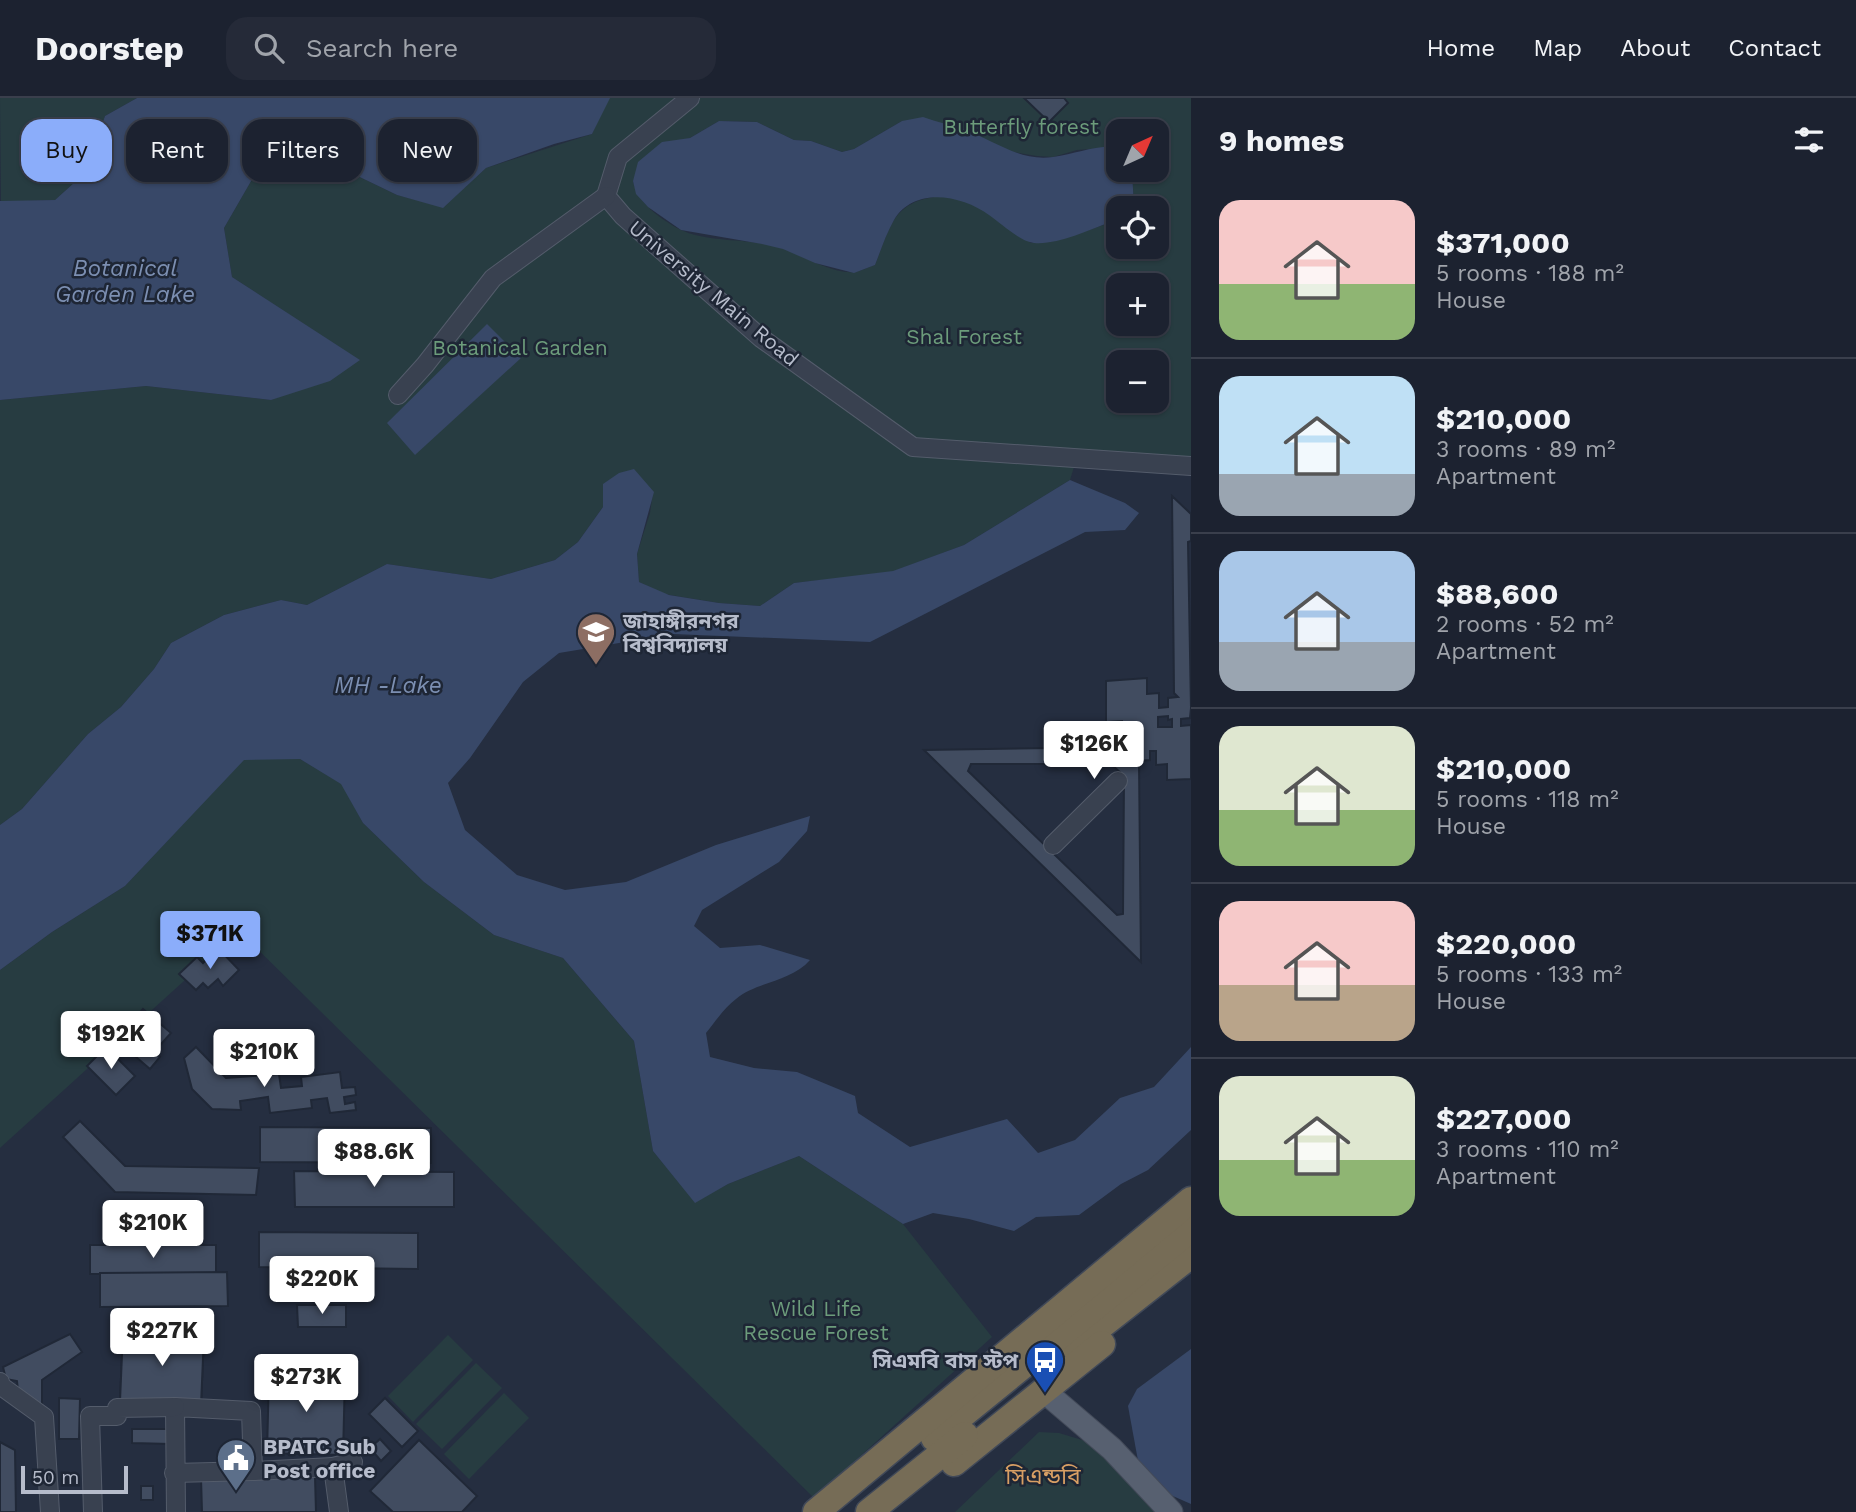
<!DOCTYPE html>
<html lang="en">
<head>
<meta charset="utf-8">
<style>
  :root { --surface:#1c2230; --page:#252a38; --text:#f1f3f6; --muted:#a0a4ab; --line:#3a3f4c; --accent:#8badfa }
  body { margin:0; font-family:"Work Sans","Noto Sans Bengali",sans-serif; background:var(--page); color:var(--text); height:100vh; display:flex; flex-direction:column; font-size:26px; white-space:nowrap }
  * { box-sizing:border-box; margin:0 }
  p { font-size:23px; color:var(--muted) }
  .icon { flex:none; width:38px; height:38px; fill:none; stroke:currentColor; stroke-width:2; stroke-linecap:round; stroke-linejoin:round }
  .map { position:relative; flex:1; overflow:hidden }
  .sheet { display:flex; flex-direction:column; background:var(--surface); width:665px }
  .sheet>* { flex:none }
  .banner { position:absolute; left:21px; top:21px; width:665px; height:63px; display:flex; gap:14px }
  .needle { width:46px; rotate:44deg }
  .fabs { position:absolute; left:1106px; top:21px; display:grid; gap:14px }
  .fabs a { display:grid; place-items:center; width:63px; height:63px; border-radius:14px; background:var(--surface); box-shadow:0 2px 5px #0004,0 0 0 2px var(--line); font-size:35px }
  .scale { position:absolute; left:21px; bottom:18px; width:107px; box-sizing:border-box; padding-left:7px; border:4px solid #b6bccb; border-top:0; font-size:19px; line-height:24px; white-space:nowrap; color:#b6bccb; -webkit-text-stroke:5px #1e2635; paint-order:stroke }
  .price { position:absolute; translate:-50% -60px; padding:0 16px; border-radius:7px; background:#fff; color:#222; font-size:23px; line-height:46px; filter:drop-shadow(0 2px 4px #0008) }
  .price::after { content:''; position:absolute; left:50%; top:42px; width:21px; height:16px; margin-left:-10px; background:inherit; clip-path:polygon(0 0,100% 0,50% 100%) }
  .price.on { background:var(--accent); color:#111 }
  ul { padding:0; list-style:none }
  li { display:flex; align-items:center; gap:21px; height:175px; padding:0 28px }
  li+li { border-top:2px solid var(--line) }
  li span { display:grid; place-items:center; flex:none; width:196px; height:140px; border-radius:21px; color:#555 }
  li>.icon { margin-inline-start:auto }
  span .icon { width:84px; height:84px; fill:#fffc; stroke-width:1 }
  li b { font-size:30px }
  h2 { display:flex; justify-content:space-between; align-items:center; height:84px; padding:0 28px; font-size:30px }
  .chip { padding:0 24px; border-radius:21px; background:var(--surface); box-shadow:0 2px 5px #0004,0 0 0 2px var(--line); font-size:24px; line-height:63px }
  .chip.on { background:var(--accent); color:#111 }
  header { display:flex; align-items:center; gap:42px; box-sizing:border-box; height:98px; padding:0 35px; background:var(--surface); border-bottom:2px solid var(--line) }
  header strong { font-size:33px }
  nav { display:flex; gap:38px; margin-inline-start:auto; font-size:24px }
  .search { width:490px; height:63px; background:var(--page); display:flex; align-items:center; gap:18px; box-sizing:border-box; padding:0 24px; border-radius:21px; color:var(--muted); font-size:26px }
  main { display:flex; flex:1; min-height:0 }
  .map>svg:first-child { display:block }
  .green { fill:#273c41; fill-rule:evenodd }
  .water { fill:#384868 }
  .building { fill:#414c60; stroke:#202837; stroke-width:2; fill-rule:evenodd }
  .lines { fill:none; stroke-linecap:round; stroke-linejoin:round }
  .minor-casing { stroke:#545c6b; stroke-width:20 }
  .major-casing { stroke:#434a59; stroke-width:25 }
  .highway-casing { stroke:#414958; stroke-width:29 }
  .minor { stroke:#394150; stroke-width:18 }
  .major { stroke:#576070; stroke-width:23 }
  .highway { stroke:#766c56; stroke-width:26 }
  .labels { text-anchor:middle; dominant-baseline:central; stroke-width:5; stroke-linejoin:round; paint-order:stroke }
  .park-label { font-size:21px; fill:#6c9c7b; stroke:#1e2635 }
  .street-label { font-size:21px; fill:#b6bccb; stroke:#1e2635 }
  .poi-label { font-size:21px; font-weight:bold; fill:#b6bccb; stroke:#1e2635; text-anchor:start }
  .water-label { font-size:23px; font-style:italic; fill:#7c8fb2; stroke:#1e2635 }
  .neighbourhood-label { font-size:23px; fill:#d89f64; stroke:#1e2635 }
</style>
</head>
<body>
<header>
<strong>Doorstep</strong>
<div class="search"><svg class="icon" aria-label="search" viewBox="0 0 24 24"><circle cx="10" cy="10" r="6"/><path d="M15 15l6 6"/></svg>Search here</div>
<nav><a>Home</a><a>Map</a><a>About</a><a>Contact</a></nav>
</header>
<main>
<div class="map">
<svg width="1191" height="1414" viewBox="0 0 1191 1414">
  <rect width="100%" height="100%" fill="#252e40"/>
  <g class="green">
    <path d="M0,0H137L105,18L85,75L55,102L1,104Z"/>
    <path d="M608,0H1191V368L1077,359L1070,382L964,447L889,475L794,485L760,508L719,505L664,496L639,484L637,456L650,415L653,394L604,386L603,409L578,444L555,462L491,481L387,466L307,507L281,502L224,517L171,545L154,571L121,609L88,636L22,711L0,727V302L146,288L271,302L359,262L232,179L224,130L254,78L298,57L341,70L397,97L443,109L486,70L592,36ZM719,23L757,24L794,42L811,43L842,54L854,51L902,23L966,32L1007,53L1037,58L1053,59L1077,52L1118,49V33H1157V72H1132L1134,110H1157V149H1118V122L1086,133L1031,145C1013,133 996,119 977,108C952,93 911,95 894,122C886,135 881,152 875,167C869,169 861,173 855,174C835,177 803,158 784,151C752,139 709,146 679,131C659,120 638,105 633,83L669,45L690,40ZM1118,187H1157V226H1118ZM1118,264H1157V303H1118Z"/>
    <path d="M244,661H300L342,686L363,725L424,784L494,837L563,860L634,943L653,1053L695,1104L728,1086L799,1058L903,1126L992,1239L814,1400L239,833L0,1050V872L52,834L125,788Z"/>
    <path d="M448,1237L473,1262L413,1324L388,1298Z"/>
    <path d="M476,1265L502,1290L442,1351L416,1326Z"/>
    <path d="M504,1295L529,1320L469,1381L444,1356Z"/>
    <path d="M1039,1334L1059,1335L1112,1351L1171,1414H955Z"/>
  </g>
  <g class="water">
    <path d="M137,0H610L592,36L554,46L486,70L443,110L397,97L341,70L298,57L254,78L224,130L232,179L360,262L330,283L271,302L146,288L0,302V103L55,102L85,75L105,18Z"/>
    <path d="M923,19C937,24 951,27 965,32C994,42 1020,64 1053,59C1076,56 1093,47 1118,49V72H1132L1134,110H1118V122L1111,124C1088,132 1058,147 1034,145C1019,143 1001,125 989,117C962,97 914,88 894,122C886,136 881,152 875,167L854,175L815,165L783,151L762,146L681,132L648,109L636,96L633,83L638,64L662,44L690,40L719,23L757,24L794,42L811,43L842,54L854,51L902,23Z"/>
    <path d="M487,226L521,260L415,357L387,325Z"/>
    <path d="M634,371L654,394L637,456L639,484L669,497L719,505L760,508L794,485L893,473L964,447L1070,382L1125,405L1139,415L1125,432L1085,434L870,544L673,536L559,555L523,584L470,660L448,685L465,732L517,777L565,792L626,784L716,747L810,718L807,733L779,764L702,812L694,828L720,850L760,847L810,862C791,884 758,883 736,901C725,909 715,924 706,935L710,959L754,970L797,974L855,998L858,1015L910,1049L1007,1021L1038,1055L1075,1042L1120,1000L1154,989L1191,949V1032L1148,1072L1121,1086L1079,1117L1036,1119L1014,1133L969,1121L933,1115L903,1126L799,1058L728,1086L695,1105L653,1053L634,943L563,860L494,837L424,784L363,725L341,686L300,661L244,662L125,788L52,834L0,872V727L22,711L88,636L121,609L154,571L171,545L224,517L281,502L307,507L387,466L491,481L555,462L578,444L603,409V386L619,375Z"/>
    <path d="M1191,1251V1406L1166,1395L1139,1368L1128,1308L1137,1291Z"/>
  </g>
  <g class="building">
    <path d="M1024,0H1064L1068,5L1049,24Z"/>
    <path d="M1172,398L1191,416V443L1188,444L1191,610L1190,620L1181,621V628L1191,627V681L1167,682V666L1156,667V653H1150V662L1139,663L1141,864L924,652L1124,649L1128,653V641L1136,640V633L1122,634V623L1106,624V583L1147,580V596L1159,595V610L1168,609V600L1178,599L1174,595ZM1168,618V622L1172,621V629H1158V619ZM971,666H1111L1124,678L1123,816L1117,817L968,673Z"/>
    <path d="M218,850L239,872L223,888L218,881L208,890L203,885L196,892L179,876L197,859L203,865Z"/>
    <path d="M143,911L171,935L154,954L160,959L150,971L121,946L113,954L109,950Z"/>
    <path d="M106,949L135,978L116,997L87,968Z"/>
    <path d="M196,949L226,980L279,976L281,990L302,988L301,979L340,974L342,990L355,989L356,997L344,999L345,1006L355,1004L356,1012L330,1015L327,1000L311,1002L312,1010L270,1015L268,999L240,1003L241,1012L212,1011L192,991L184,960Z"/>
    <path d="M80,1023L125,1068L259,1070L256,1097L115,1094L63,1039Z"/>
    <path d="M260,1029L431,1030V1065L260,1064Z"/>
    <path d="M294,1073L454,1074V1109H295Z"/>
    <path d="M259,1134L418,1135V1171L259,1169Z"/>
    <rect x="90" y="1147" width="126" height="29"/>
    <path d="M227,1174L228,1208L100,1209V1175Z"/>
    <path d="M297,1207H346V1229H298Z"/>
    <path d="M123,1233L204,1237L201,1307L120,1303ZM152,1257H173L174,1282L152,1283Z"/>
    <path d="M123,1233L204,1237L201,1307L120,1303Z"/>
    <path d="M70,1236L82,1254L42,1282V1312H20L17,1283L6,1281L3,1269Z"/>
    <path d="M269,1276L345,1278L343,1357L267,1355Z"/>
    <path d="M59,1300L80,1301L79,1341H59Z"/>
    <path d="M385,1300L418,1333L402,1349L369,1316Z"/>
    <path d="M132,1331H170V1346L132,1345Z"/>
    <path d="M380,1341L391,1353L381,1363L370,1350Z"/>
    <path d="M419,1342L477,1398L462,1414H393L370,1393Z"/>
    <path d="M0,1344L15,1352L16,1414H0Z"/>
    <path d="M315,1378L316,1414H202L201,1380Z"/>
    <rect x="141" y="1388" width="12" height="14"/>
  </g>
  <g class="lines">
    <g class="minor-casing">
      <g id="minor">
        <path d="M690,0L618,59L606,98L623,118L761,240L913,349L1191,368"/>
        <path d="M398,297L425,267L493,180L606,98"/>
        <path d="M1053,747L1118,683"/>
        <path d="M0,1284L1,1288L44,1319L50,1414"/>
        <path d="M253,1373L333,1369"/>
        <path d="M174,1375L253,1373L251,1313L175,1309L176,1414"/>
        <path d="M93,1414L90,1318H117V1310L175,1309"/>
        <path d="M339,1414L333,1369L353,1364"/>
      </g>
    </g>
    <g class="major-casing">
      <path id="major" d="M1044,1293L1112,1351L1171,1414"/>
    </g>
    <g class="highway-casing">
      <g id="highway">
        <path d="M1074,1249L1191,1157"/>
        <path d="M934,1340L1191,1131"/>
        <path d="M954,1365L1102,1246"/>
        <path d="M816,1414L1191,1102"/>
        <path d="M869,1414L965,1337"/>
      </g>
    </g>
    <use href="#minor" class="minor"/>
    <use href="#major" class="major"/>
    <use href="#highway" class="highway"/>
  </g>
  <defs>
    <g id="university-pin" transform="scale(2.0125)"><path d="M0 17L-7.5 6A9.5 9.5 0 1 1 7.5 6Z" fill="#8d6e63" stroke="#1e2635"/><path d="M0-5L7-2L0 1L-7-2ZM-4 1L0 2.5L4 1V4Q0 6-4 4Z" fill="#fff"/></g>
    <g id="bus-pin" transform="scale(2.0125)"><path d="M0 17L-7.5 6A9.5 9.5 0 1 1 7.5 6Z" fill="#1a4fb4" stroke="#1e2635"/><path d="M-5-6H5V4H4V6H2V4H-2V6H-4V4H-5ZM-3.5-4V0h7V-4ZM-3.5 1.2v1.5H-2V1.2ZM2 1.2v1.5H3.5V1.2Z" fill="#fff"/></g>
    <g id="civic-pin" transform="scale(2.0125)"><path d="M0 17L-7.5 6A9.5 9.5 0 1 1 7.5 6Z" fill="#5c6f8a" stroke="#1e2635"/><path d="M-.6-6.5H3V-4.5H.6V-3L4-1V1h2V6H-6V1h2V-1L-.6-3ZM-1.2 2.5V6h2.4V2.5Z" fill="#fff"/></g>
  </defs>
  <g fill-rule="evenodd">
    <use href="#university-pin" x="596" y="534"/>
    <use href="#bus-pin" x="1045" y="1262"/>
    <use href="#civic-pin" x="236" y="1360"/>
  </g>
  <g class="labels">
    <g class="park-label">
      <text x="1021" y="28">Butterfly forest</text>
      <text x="964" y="238">Shal Forest</text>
      <text x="520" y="249">Botanical Garden</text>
      <text x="816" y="1210">Wild Life<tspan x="816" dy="24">Rescue Forest</tspan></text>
    </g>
    <g class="street-label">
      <text transform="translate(714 195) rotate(40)">University Main Road</text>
    </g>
    <g class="poi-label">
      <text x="623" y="522">জাহাঙ্গীরনগর<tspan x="623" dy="24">বিশ্ববিদ্যালয়</tspan></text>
      <text x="1018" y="1262" text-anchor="end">সিএমবি বাস স্টপ</text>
      <text x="263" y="1348">BPATC Sub<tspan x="263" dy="24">Post office</tspan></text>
    </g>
    <g class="water-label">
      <text x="125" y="170">Botanical<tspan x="125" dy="26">Garden Lake</tspan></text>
      <text x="388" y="587">MH -Lake</text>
    </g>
    <g class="neighbourhood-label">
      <text x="1043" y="1378">সিএন্ডবি</text>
    </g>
  </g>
</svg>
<div class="fabs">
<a><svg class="needle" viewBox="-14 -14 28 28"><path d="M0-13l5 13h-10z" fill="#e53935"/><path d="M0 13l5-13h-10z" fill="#a0a4ab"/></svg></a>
<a><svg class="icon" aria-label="locate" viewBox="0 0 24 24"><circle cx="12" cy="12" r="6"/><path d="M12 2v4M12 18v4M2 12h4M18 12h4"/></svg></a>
<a>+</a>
<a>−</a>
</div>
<div class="scale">50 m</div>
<b class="price" style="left:1094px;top:683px">$126K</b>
<b class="price on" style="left:210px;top:873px">$371K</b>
<b class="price" style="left:111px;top:973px">$192K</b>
<b class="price" style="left:264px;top:991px">$210K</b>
<b class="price" style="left:374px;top:1091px">$88.6K</b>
<b class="price" style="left:153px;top:1162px">$210K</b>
<b class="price" style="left:322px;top:1218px">$220K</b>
<b class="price" style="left:162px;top:1270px">$227K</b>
<b class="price" style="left:306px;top:1316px">$273K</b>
<div class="banner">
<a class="chip on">Buy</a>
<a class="chip">Rent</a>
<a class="chip">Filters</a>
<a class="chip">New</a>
</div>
</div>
<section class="sheet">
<h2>9 homes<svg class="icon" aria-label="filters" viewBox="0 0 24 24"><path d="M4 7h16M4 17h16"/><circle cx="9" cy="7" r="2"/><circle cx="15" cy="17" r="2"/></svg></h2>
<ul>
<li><span style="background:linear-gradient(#f6c9c9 60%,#8fb573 0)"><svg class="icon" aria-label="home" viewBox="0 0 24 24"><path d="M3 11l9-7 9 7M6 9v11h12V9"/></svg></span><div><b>$371,000</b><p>5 rooms · 188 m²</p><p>House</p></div></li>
<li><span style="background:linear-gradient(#bfe0f5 70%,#9aa5b1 0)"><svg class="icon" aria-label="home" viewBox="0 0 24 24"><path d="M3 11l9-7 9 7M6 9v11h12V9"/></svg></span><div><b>$210,000</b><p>3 rooms · 89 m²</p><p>Apartment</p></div></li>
<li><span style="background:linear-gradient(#a9c7e8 65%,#9aa5b1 0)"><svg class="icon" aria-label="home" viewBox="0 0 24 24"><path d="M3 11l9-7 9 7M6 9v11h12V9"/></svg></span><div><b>$88,600</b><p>2 rooms · 52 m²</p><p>Apartment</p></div></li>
<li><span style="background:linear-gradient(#dfe7d0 60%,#8fb573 0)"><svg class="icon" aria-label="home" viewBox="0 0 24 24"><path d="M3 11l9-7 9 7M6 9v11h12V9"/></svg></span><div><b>$210,000</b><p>5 rooms · 118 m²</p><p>House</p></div></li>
<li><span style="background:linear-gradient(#f6c9c9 60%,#b9a48a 0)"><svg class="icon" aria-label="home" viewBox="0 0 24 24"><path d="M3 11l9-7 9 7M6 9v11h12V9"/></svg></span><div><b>$220,000</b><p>5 rooms · 133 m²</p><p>House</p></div></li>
<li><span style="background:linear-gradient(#dfe7d0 60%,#8fb573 0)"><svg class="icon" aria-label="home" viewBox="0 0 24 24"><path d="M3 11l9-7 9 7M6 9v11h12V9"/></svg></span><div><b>$227,000</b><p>3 rooms · 110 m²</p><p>Apartment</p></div></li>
</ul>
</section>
</main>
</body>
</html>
